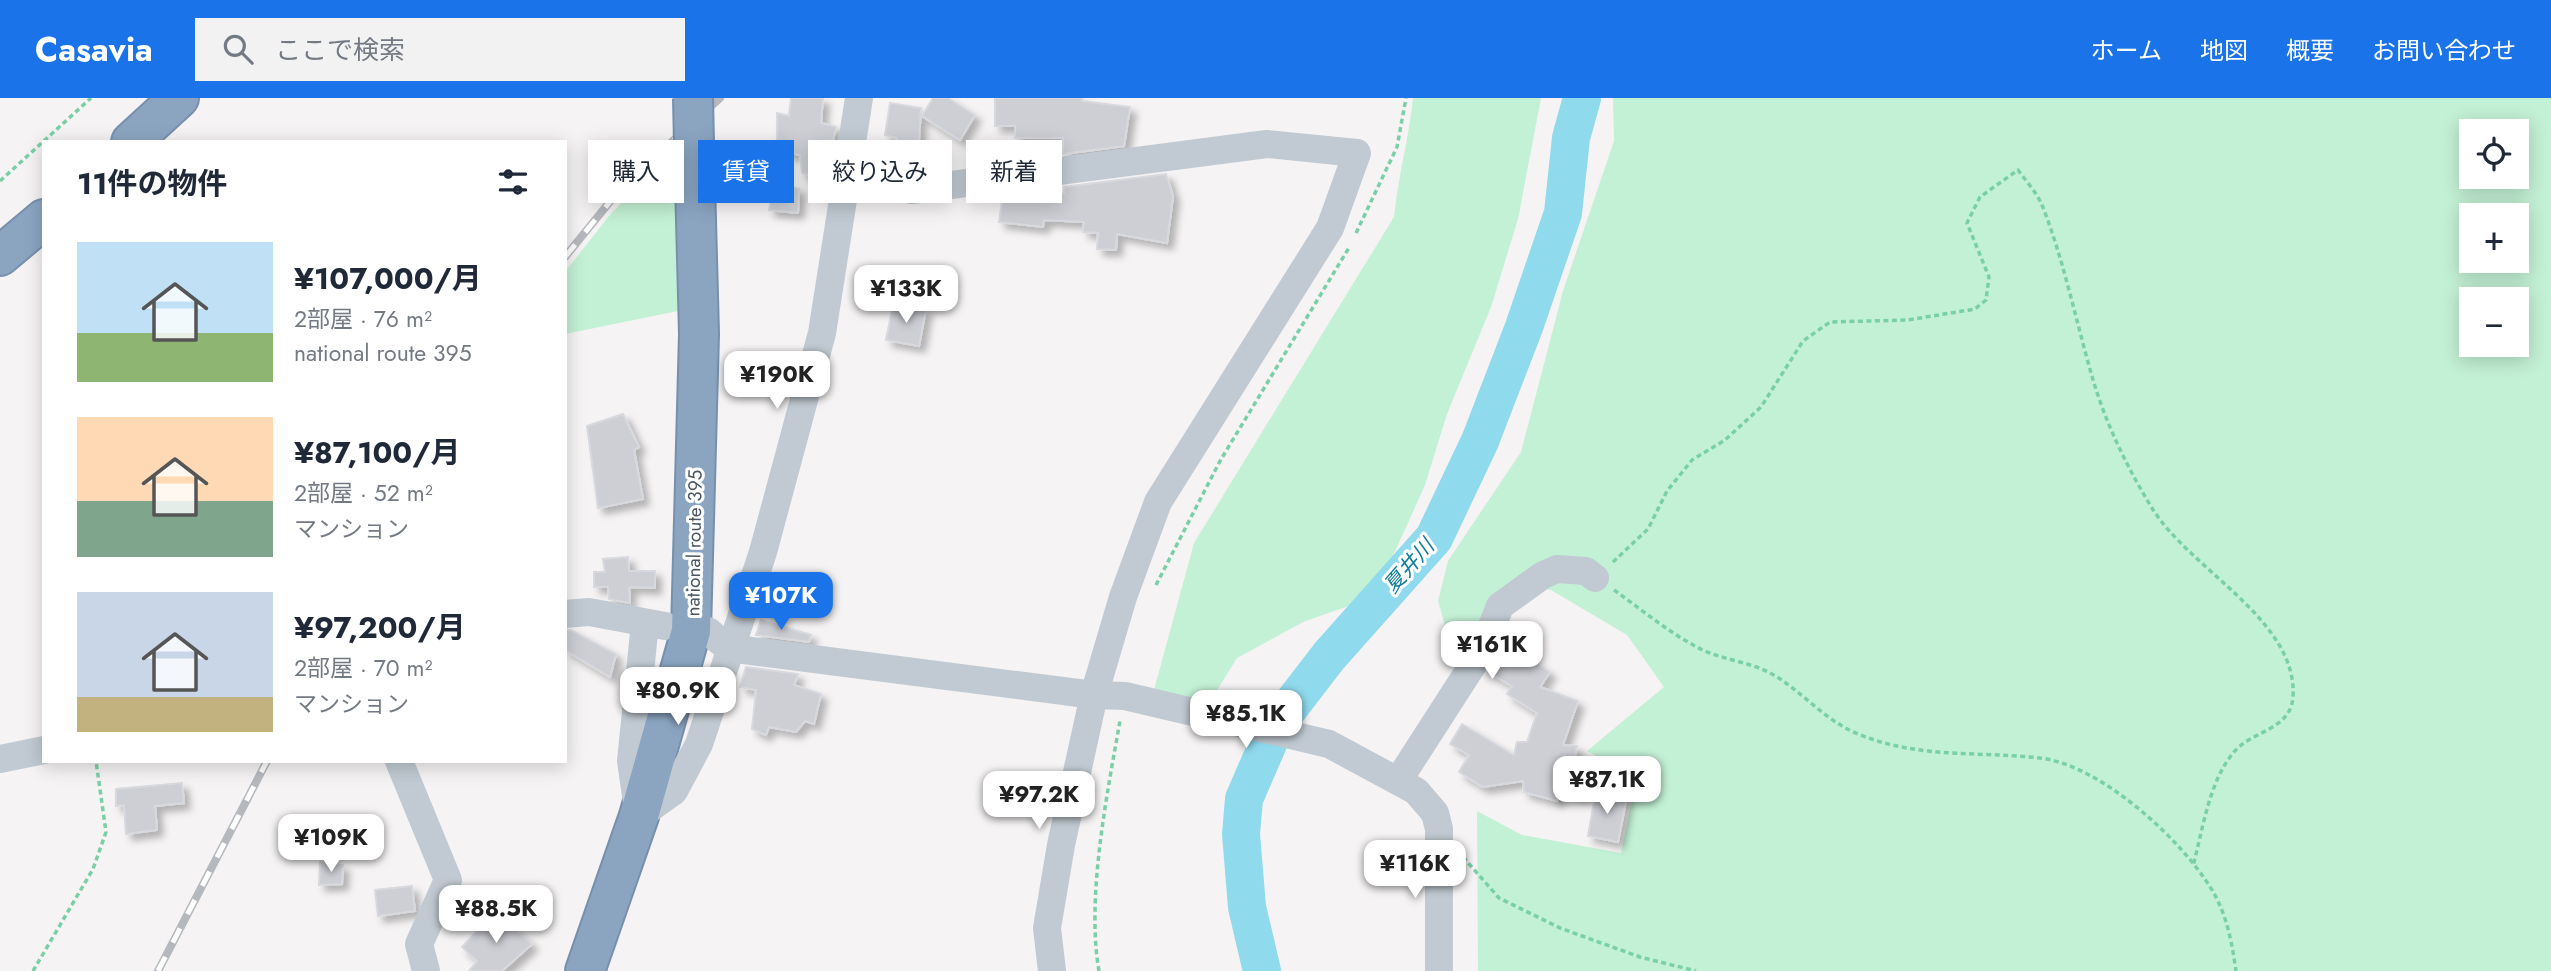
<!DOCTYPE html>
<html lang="ja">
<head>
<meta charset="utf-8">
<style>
  :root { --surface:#fff; --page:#f2f2f3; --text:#1f2937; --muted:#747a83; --accent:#1a73e8 }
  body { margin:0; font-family:Jost,"Noto Sans JP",sans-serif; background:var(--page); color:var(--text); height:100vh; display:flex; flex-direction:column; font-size:26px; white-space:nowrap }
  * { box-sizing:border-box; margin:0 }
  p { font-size:23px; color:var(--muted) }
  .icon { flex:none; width:38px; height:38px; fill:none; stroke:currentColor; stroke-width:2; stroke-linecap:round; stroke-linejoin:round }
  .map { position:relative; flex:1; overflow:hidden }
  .panel { position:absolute; left:42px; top:42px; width:525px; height:623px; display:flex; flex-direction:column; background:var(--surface); border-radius:0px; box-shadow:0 4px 18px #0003 }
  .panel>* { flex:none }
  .banner { position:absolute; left:588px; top:42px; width:665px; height:63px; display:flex; gap:14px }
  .tools { position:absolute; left:2459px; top:21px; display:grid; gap:14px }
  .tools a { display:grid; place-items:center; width:70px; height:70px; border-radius:0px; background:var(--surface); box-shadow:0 4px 18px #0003; font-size:35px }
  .price { position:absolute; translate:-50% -60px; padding:0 16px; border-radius:14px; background:#fff; color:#222; font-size:23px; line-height:46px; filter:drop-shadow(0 2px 4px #0008) }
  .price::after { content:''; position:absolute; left:50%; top:42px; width:21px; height:16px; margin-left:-10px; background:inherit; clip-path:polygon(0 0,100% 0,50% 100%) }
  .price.current { background:var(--accent); color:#fff }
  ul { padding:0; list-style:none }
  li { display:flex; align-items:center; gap:21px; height:175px; padding:0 35px }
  li span { display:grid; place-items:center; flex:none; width:196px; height:140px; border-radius:0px; color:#555 }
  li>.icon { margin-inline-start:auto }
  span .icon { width:84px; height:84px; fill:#fffc; stroke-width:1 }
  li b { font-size:30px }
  h2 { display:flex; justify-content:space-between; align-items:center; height:84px; padding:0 35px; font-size:30px }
  .tag { padding:0 24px; border-radius:0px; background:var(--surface); box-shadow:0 4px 18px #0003; font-size:24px; line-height:63px }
  .tag.current { background:var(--accent); color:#fff }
  header { display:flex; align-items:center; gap:42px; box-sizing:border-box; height:98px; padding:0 35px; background:var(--accent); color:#fff }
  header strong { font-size:33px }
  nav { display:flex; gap:38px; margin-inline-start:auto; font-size:24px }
  .search { width:490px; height:63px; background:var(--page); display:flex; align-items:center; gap:18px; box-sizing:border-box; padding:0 24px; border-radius:0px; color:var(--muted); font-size:26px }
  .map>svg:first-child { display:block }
  .green { fill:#c3f1d5; fill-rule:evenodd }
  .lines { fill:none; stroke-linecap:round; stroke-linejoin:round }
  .river { stroke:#90daee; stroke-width:38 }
  .building { fill:#cdcfd5; stroke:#d7d9de; stroke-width:2; filter:url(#shadow) }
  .highway-casing { stroke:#7690ad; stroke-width:42 }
  .path { stroke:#7ad0a6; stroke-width:3.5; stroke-dasharray:5 3.5; stroke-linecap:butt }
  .minor { stroke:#c1cad2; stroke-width:28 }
  .highway { stroke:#8ba5c1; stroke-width:38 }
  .rail-casing { stroke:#b5b8bd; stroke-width:8 }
  .rail { stroke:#fff; stroke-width:5; stroke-dasharray:16; stroke-linecap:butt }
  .highway-bridge-casing { stroke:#7690ad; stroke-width:42; stroke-linecap:butt }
  .highway-bridge { stroke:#8ba5c1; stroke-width:38 }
  .labels { text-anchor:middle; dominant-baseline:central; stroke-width:6; stroke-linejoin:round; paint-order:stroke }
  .street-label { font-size:19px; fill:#4a5661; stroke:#fff }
  .water-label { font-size:21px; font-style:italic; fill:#0c7c9b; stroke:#fff }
</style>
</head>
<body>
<header>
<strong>Casavia</strong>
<div class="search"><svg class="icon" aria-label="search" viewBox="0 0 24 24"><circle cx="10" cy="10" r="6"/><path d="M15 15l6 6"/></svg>ここで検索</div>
<nav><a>ホーム</a><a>地図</a><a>概要</a><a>お問い合わせ</a></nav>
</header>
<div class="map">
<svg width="2551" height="873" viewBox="0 0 2551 873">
  <defs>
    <filter id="shadow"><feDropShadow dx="6" dy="6" stdDeviation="3.5" flood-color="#0004"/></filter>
  </defs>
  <rect width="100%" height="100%" fill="#f5f3f3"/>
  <g class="green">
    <path d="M1413,0H1541L1518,121L1491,209L1447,316L1425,387L1379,489L1357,505L1303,524L1237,560L1194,629L1148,614L1194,445L1394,119C1398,79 1409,40 1413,0Z"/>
    <path d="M1613,0H2551V873H1478L1477,713L1522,737L1621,755L1636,680L1587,653L1664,589L1627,537L1551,492L1515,485L1454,559L1438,503L1448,463L1521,354L1563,193L1614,43ZM2471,33H2516V79H2471ZM2471,117H2516V163H2471ZM2471,201H2516V247H2471Z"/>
    <path d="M675,48L678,213L565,236V174L609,118Z"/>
  </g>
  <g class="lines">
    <path class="river" d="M1262,873L1247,809L1241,736L1244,701L1276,627L1329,558L1434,440L1480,343L1524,229L1563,115L1571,40L1582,0"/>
  </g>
  <g class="building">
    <path d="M791,0H823L821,25L836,29L824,80L802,75L800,57L777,52V15L789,18Z"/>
    <path d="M933,0H948L975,17L960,42L922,18Z"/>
    <path d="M995,0H1082V3L1130,9L1124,48L1063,56V40H1015V28H995Z"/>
    <path d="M890,5L921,10L917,75L894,72L897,40L885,37Z"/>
    <path d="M1166,76L1173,98L1167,145L1117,136L1116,152L1097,151L1098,135L1083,134L1084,124L1044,122L1043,129L999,124L1003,97L1040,92L1064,95V89Z"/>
    <path d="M775,84L799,91L798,115L769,112Z"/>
    <path d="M893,207L926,211L919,248L886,242Z"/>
    <path d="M623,316L639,349L634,352L643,401L598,410L587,328Z"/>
    <path d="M628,459L629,473H655V490L629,489L630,505L609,501L608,489H594V474H605L603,461Z"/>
    <path d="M761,522L811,537L809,544L756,537Z"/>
    <path d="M565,532H571L616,556L610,579L565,552Z"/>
    <path d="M1504,545L1550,574L1540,589L1578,603L1563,647L1577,648L1571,677L1586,681L1583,697L1559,692L1557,703L1524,694L1523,683L1483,689L1459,674L1469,657L1450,646L1462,626L1514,657L1517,644H1527L1537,615L1507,596L1512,588L1488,574Z"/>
    <path d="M746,569L798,576L794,587L821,596L814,626L805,623L796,634L769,629L766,637L752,631L756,592L740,589Z"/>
    <path d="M182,685L184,705L155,708L157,732L126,736L124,707L116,708V691Z"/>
    <path d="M1596,692L1627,698L1618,744L1588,738Z"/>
    <path d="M320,764L343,767L342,786L319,787Z"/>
    <path d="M412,788L415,813L378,818L375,792Z"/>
    <path d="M495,814L532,846L502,873H469L477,863L462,849Z"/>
  </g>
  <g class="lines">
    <g class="highway-casing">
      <g id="highway">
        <path d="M131,44L179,0"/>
        <path d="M0,158L44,121"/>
        <path d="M585,873L639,718L691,533L699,236L694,46"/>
      </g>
    </g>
    <g class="path">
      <path d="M0,83L91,0"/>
      <path d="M1356,135L1397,49L1406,0"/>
      <path d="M1613,464L1648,431L1667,393L1692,362L1725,342L1761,309L1803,243L1830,224L1908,222L1975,211L1986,202L1989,179L1967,125L1980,99L2018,72C2026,83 2037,95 2042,107C2064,162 2077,228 2094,285C2107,328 2128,371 2152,410C2190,472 2298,522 2293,599C2291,632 2251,633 2234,654C2209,683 2203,731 2193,768"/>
      <path d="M1156,487L1220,363L1350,148"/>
      <path d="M1614,492C1641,511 1668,534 1697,549C1720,562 1749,563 1772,576C1802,593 1824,622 1858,636C1919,661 1977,653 2040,660C2101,667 2182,742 2212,792C2227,817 2232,845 2236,873"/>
      <path d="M1463,759L1499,800L1560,830L1640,859L1696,873"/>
      <path d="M33,873L93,771L106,734L96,663"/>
      <path d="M1099,873C1086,801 1107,696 1120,623"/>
    </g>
    <g class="minor">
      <path d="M846,80L912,92L1267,46L1357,55L1330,130L1158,404L1123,499L1094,597L1061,747L1047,830L1052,873"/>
      <path d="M565,516L589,514L665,528"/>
      <path d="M645,525L631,663L639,718L674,693L699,646L763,454L822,235L859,0"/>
      <path d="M708,533L728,550L1094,597L1125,598L1329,646L1416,693L1435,715L1439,731V873"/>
      <path d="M0,661L44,652"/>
      <path d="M399,663L448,782L419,846L426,873"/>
      <path d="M1398,683L1483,551L1500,508L1543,477L1557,471L1586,473L1595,480"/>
    </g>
    <use href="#highway" class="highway"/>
    <g class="rail-casing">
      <g id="rail">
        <path d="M565,159L621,90L720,0"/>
        <path d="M158,873L267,663"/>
      </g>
    </g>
    <use href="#rail" class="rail"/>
    <g class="highway-bridge-casing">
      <path id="highway-bridge" d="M693,0L694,46"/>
    </g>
    <use href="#highway-bridge" class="highway-bridge"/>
  </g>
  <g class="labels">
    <g class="street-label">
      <text transform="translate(694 445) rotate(-89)">national route 395</text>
    </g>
    <g class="water-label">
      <text transform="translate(1409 468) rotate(-49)">夏井川</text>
    </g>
  </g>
</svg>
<div class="tools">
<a><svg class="icon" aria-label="locate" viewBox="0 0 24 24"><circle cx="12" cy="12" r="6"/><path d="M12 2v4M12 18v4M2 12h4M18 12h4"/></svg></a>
<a>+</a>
<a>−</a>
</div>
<b class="price" style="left:906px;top:227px">¥133K</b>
<b class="price" style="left:777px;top:313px">¥190K</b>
<b class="price current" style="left:781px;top:534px">¥107K</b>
<b class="price" style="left:1492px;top:583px">¥161K</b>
<b class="price" style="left:678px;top:629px">¥80.9K</b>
<b class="price" style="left:1246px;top:652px">¥85.1K</b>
<b class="price" style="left:1607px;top:718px">¥87.1K</b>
<b class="price" style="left:1039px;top:733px">¥97.2K</b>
<b class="price" style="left:331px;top:776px">¥109K</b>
<b class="price" style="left:1415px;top:802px">¥116K</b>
<b class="price" style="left:496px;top:847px">¥88.5K</b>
<div class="banner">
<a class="tag">購入</a>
<a class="tag current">賃貸</a>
<a class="tag">絞り込み</a>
<a class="tag">新着</a>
</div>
<section class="panel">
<h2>11件の物件<svg class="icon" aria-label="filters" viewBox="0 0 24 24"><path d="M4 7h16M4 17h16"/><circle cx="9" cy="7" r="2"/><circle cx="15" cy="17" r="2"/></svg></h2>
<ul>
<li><span style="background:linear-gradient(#bfe0f5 65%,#8fb573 0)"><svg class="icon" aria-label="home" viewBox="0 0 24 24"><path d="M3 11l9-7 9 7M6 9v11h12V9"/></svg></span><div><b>¥107,000/月</b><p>2部屋 · 76 m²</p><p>national route 395</p></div></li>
<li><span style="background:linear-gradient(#ffd9b3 60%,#7fa58c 0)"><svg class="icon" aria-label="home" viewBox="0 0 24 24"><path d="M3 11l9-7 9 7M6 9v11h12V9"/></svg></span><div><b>¥87,100/月</b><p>2部屋 · 52 m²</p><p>マンション</p></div></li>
<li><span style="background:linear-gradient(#c9d6e8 75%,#c2b280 0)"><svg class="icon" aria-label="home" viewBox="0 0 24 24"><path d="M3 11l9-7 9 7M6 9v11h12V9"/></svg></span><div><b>¥97,200/月</b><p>2部屋 · 70 m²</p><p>マンション</p></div></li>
</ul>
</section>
</div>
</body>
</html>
